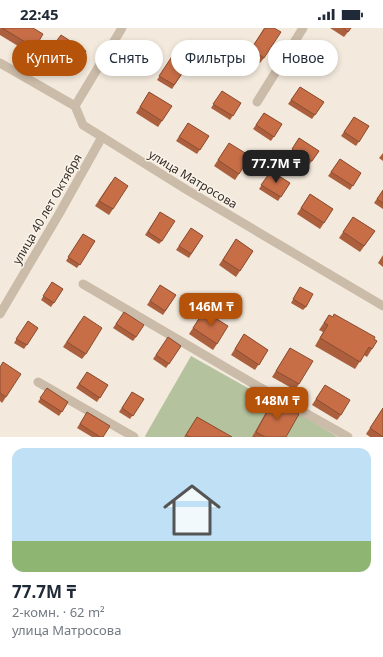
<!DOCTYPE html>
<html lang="ru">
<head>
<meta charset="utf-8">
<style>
  :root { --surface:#fff; --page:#f2f2f3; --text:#1f2937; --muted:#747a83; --line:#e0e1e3; --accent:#b45309 }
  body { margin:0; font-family:"Noto Sans",sans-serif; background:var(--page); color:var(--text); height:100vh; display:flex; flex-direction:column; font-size:15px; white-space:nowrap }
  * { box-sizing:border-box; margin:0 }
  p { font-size:13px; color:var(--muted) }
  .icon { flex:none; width:22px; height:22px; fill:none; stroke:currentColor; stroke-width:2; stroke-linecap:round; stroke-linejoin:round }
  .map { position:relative; height:409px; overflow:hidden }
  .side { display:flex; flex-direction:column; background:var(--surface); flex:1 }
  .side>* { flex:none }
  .top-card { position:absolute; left:12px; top:12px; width:359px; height:36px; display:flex; gap:8px }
  .price { position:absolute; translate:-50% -34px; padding:0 9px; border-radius:8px; background:var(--accent); color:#fff; font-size:13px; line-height:26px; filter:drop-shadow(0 1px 2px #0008) }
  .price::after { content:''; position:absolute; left:50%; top:24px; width:12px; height:9px; margin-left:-6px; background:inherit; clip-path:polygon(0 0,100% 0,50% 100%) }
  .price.selected { background:#222; color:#fff }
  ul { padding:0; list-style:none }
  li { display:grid; align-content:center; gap:8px; height:212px; padding:0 12px }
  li+li { border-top:1px solid var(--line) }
  li span { display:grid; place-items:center; height:124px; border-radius:12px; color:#555 }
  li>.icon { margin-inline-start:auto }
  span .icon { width:72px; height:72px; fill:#fffc; stroke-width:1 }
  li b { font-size:17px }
  .pill { padding:0 14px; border-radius:18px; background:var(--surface); box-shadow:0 2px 6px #0003; font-size:14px; line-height:36px }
  .pill.selected { background:var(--accent); color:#fff }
  .status { display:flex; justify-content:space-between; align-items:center; height:28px; padding:0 20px; background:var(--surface); direction:ltr }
  .status svg { height:11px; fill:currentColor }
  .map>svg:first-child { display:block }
  .green { fill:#b4c29d }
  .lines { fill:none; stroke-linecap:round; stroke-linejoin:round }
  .minor { stroke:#cbbba9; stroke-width:9 }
  .wall { fill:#ab5f3d }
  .building { fill:#c76e47; stroke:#8b4d32 }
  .labels { text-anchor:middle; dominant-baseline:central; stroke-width:3; stroke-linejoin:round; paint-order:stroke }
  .street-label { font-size:12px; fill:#382f29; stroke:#faf4ea }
</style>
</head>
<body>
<div class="status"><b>22:45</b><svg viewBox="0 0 49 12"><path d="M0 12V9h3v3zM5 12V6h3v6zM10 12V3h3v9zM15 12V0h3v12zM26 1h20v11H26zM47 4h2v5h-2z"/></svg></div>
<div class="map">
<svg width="383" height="409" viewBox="0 0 383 409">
  <rect width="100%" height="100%" fill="#f3eadd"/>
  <path class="green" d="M191,328L262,368L268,367L338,409H146L145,408Z"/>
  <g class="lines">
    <g class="minor">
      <path d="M0,35L75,78L83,97L187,162L383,278"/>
      <path d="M257,74L303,0"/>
      <path d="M75,78L122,0"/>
      <path d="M83,256L259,359L348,409"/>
      <path d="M0,286L59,186L102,109"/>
      <path d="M38,354L134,409"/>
    </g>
  </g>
  <g class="wall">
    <path d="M0,0H33L35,20L31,26L0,7Z"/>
    <path d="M264,0V30L260,35L247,27Z"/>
    <path d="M330,0H351L344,9Z"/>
    <path d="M61,7L81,31L78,35L52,19Z"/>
    <path d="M173,27L188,37L172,61L157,52Z"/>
    <path d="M300,59L324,74L312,91L288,76Z"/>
    <path d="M222,63L241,75L230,92L211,80Z"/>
    <path d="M149,64L172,78L158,99L136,85Z"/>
    <path d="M264,85L282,96L271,113L253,101Z"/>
    <path d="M354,89L369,98L356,118L341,108Z"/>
    <path d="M188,95L209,108L197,126L176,113Z"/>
    <path d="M299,110L319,123L309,137L290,125Z"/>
    <path d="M225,121L239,146L235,152L214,138Z"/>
    <path d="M383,125V133L379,130Z"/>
    <path d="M340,131L361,145L350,162L328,148Z"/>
    <path d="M271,143L290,155L278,173L259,161Z"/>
    <path d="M111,154L113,181L109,187L95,178Z"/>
    <path d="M383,162V181L374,175Z"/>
    <path d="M310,166L333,181L320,201L297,186Z"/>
    <path d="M160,184L162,213L159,216L145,207Z"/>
    <path d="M353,189L375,203L360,224L339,210Z"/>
    <path d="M191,200L203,208L189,230L176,222Z"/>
    <path d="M83,206L95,213L77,240L66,233Z"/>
    <path d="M236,211L253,223L236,249L219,237Z"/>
    <path d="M383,227V239L378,235Z"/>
    <path d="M52,254L63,261L51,279L41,272Z"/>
    <path d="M160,257L176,267L163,287L147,277Z"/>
    <path d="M300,259L306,279L303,282L291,275Z"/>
    <path d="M204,283L217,316L213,322L189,306Z"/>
    <path d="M124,284L136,309L133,313L113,300Z"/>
    <path d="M329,287L374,311L372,321L367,329L364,327L355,341L315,318L323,304L319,302Z"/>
    <path d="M28,293L38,300L24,321L14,315Z"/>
    <path d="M80,293L86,326L82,331L63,319Z"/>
    <path d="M244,306L268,322L255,342L231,327Z"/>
    <path d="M168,309L181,318L166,340L153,331Z"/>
    <path d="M290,320L299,356L295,362L272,349Z"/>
    <path d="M0,338L6,369L2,375L0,373Z"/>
    <path d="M87,344L108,357L97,374L76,360Z"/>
    <path d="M325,357L341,387L337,392L312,377Z"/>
    <path d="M47,360L68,374L59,388L38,374Z"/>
    <path d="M132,364L144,371L130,391L119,384Z"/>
    <path d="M274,371L286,409H252L269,379Z"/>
    <path d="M383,380V409H370L366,406Z"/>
    <path d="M87,384L103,409H92L77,400Z"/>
    <path d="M197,389L232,409H184Z"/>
  </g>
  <g class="building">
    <path d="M2,0H33L43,6L35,20Z"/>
    <path d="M265,0H274L281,4L264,30L251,21Z"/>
    <path d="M343,0H351L348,4Z"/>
    <path d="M61,7L86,23L81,31L55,15Z"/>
    <path d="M173,27L188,37L174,57L159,48Z"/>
    <path d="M300,59L324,74L315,87L291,72Z"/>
    <path d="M222,63L241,75L233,88L213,76Z"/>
    <path d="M149,64L172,78L162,93L140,79Z"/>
    <path d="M264,85L282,96L274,109L256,97Z"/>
    <path d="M354,89L369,98L359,114L344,104Z"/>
    <path d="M188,95L209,108L200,122L179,109Z"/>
    <path d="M299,110L319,123L312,133L292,121Z"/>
    <path d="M229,115L250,128L239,146L218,132Z"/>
    <path d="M340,131L361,145L353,158L331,144Z"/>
    <path d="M271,143L290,155L281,169L261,157Z"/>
    <path d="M115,149L128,158L113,181L99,173Z"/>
    <path d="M383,162V175L377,171Z"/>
    <path d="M310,166L333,181L324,195L301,180Z"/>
    <path d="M160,184L175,193L162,213L148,204Z"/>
    <path d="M353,189L375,203L364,218L343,204Z"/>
    <path d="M191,200L203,208L191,226L179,218Z"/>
    <path d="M83,206L95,213L80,237L68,229Z"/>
    <path d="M236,211L253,223L240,243L223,232Z"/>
    <path d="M52,254L63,261L54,275L43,268Z"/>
    <path d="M160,257L176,267L165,283L150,273Z"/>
    <path d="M300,259L313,266L306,279L293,271Z"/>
    <path d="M204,283L228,298L217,316L193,300Z"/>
    <path d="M124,284L144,297L136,309L116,296Z"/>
    <path d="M334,286L375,309L374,311L377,313L372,321L369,319L360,334L320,310L328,297L324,295L329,287L333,289Z"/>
    <path d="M84,288L102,300L86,326L67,314Z"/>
    <path d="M28,293L38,300L27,317L16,311Z"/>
    <path d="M244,306L268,322L259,337L235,321Z"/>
    <path d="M168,309L181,318L169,336L156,327Z"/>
    <path d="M290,320L313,333L299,356L276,343Z"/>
    <path d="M3,334L21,346L6,369L0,365V339Z"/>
    <path d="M87,344L108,357L100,370L79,356Z"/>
    <path d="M325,357L350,372L341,387L316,371Z"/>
    <path d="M47,360L68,374L62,384L40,370Z"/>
    <path d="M132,364L144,371L133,388L122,380Z"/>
    <path d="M274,371L299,386L286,409H265L256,404Z"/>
    <path d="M383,380V409L370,400Z"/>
    <path d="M87,384L110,398L103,409H100L80,396Z"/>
    <path d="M197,389L232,409H190L186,407Z"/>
  </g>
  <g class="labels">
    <g class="street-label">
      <text transform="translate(193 151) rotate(31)">улица Матросова</text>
      <text transform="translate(47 181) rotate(-60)">улица 40 лет Октября</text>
    </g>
  </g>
</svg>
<b class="price selected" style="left:276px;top:156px">77.7M ₸</b>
<b class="price" style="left:211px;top:299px">146M ₸</b>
<b class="price" style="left:277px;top:393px">148M ₸</b>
<div class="top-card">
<a class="pill selected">Купить</a>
<a class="pill">Снять</a>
<a class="pill">Фильтры</a>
<a class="pill">Новое</a>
</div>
</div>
<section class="side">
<ul>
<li><span style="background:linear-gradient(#bfe0f5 75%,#8fb573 0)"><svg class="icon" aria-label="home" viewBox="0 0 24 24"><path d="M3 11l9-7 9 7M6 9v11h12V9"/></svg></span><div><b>77.7M ₸</b><p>2-комн. · 62 m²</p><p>улица Матросова</p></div></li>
</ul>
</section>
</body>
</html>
